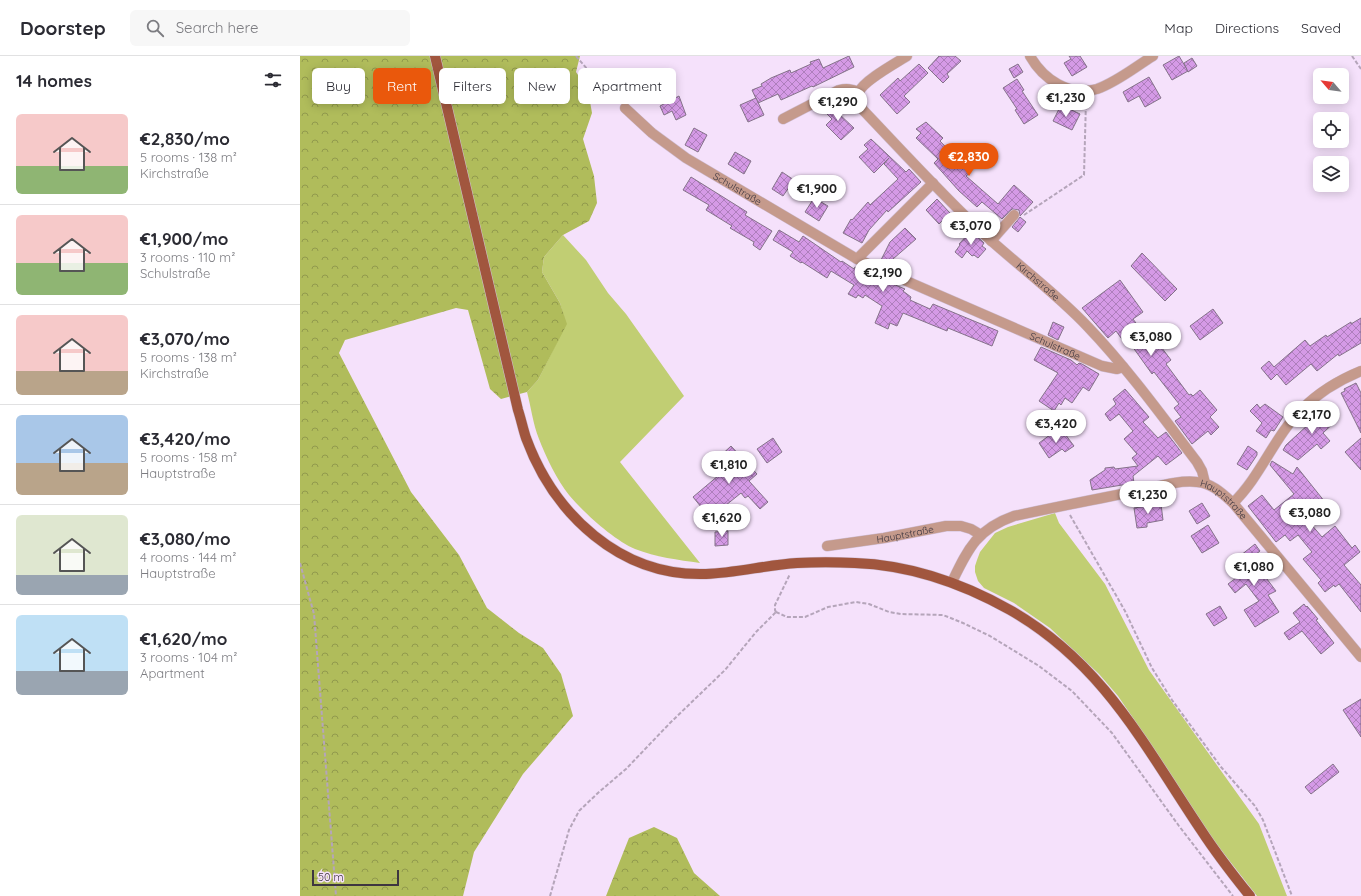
<!DOCTYPE html>
<html lang="en">
<head>
<meta charset="utf-8">
<style>
  :root { --surface:#fff; --page:#f7f7f7; --text:#2b2b33; --muted:#7c7c81; --line:#e1e1e2; --accent:#ea580c }
  body { margin:0; font-family:Quicksand,sans-serif; background:var(--page); color:var(--text); height:100vh; display:flex; flex-direction:column; font-size:15px; white-space:nowrap }
  * { box-sizing:border-box; margin:0 }
  p { font-size:13px; color:var(--muted) }
  .icon { flex:none; width:22px; height:22px; fill:none; stroke:currentColor; stroke-width:2; stroke-linecap:round; stroke-linejoin:round }
  .map { position:relative; flex:1; overflow:hidden }
  .side { display:flex; flex-direction:column; background:var(--surface); width:300px }
  .side>* { flex:none }
  .banner { position:absolute; left:12px; top:12px; width:380px; height:36px; display:flex; gap:8px }
  .needle { width:26px; rotate:298deg }
  .buttons { position:absolute; left:1013px; top:12px; display:grid; gap:8px }
  .buttons a { display:grid; place-items:center; width:36px; height:36px; border-radius:6px; background:var(--surface); box-shadow:0 2px 10px #0003; font-size:20px }
  .scale { position:absolute; left:12px; bottom:10px; width:87px; box-sizing:border-box; padding-left:4px; border:2px solid #3e3640; border-top:0; font-size:11px; line-height:14px; white-space:nowrap; color:#3e3640; -webkit-text-stroke:3px #f5e1fb; paint-order:stroke }
  .price { position:absolute; translate:-50% -34px; padding:0 9px; border-radius:14px; background:#fff; color:#222; font-size:13px; line-height:26px; filter:drop-shadow(0 1px 2px #0008) }
  .price::after { content:''; position:absolute; left:50%; top:24px; width:12px; height:9px; margin-left:-6px; background:inherit; clip-path:polygon(0 0,100% 0,50% 100%) }
  .price.active { background:var(--accent); color:#fff }
  ul { padding:0; list-style:none }
  li { display:flex; align-items:center; gap:12px; height:100px; padding:0 16px }
  li+li { border-top:1px solid var(--line) }
  li span { display:grid; place-items:center; flex:none; width:112px; height:80px; border-radius:6px; color:#555 }
  li>.icon { margin-inline-start:auto }
  span .icon { width:48px; height:48px; fill:#fffc; stroke-width:1 }
  li b { font-size:17px }
  h2 { display:flex; justify-content:space-between; align-items:center; height:48px; padding:0 16px; font-size:17px }
  .pill { padding:0 14px; border-radius:6px; background:var(--surface); box-shadow:0 2px 10px #0003; font-size:14px; line-height:36px }
  .pill.active { background:var(--accent); color:#fff }
  header { display:flex; align-items:center; gap:24px; box-sizing:border-box; height:56px; padding:0 20px; background:var(--surface); border-bottom:1px solid var(--line) }
  header strong { font-size:19px }
  nav { display:flex; gap:22px; margin-inline-start:auto; font-size:14px }
  .search { width:280px; height:36px; background:var(--page); display:flex; align-items:center; gap:10px; box-sizing:border-box; padding:0 14px; border-radius:6px; color:var(--muted); font-size:15px }
  main { display:flex; flex:1; min-height:0 }
  .map>svg:first-child { display:block }
  .grass { fill:#c1ce73 }
  .forest { fill:url(#forest-crowns) }
  .building { fill:url(#building-cross-hatch); stroke:#847289 }
  .lines { fill:none; stroke-linecap:round; stroke-linejoin:round }
  .minor-casing { stroke:#d0bfd6; stroke-width:11 }
  .major-casing { stroke:#d0bfd6; stroke-width:11 }
  .path { stroke:#b5a5ba; stroke-width:2; stroke-dasharray:4 2; stroke-linecap:butt }
  .minor { stroke:#c59a8c; stroke-width:10 }
  .major { stroke:#a1563e; stroke-width:10 }
  .labels { text-anchor:middle; dominant-baseline:central; stroke-width:3.5; stroke-linejoin:round; paint-order:stroke }
  .street-label { font-size:10px; fill:#3e3640; stroke:#f5e1fb }
</style>
</head>
<body>
<header>
<strong>Doorstep</strong>
<div class="search"><svg class="icon" aria-label="search" viewBox="0 0 24 24"><circle cx="10" cy="10" r="6"/><path d="M15 15l6 6"/></svg>Search here</div>
<nav><a>Map</a><a>Directions</a><a>Saved</a></nav>
</header>
<main>
<section class="side">
<h2>14 homes<svg class="icon" aria-label="filters" viewBox="0 0 24 24"><path d="M4 7h16M4 17h16"/><circle cx="9" cy="7" r="2"/><circle cx="15" cy="17" r="2"/></svg></h2>
<ul>
<li><span style="background:linear-gradient(#f6c9c9 65%,#8fb573 0)"><svg class="icon" aria-label="home" viewBox="0 0 24 24"><path d="M3 11l9-7 9 7M6 9v11h12V9"/></svg></span><div><b>€2,830/mo</b><p>5 rooms · 138 m²</p><p>Kirchstraße</p></div></li>
<li><span style="background:linear-gradient(#f6c9c9 60%,#8fb573 0)"><svg class="icon" aria-label="home" viewBox="0 0 24 24"><path d="M3 11l9-7 9 7M6 9v11h12V9"/></svg></span><div><b>€1,900/mo</b><p>3 rooms · 110 m²</p><p>Schulstraße</p></div></li>
<li><span style="background:linear-gradient(#f6c9c9 70%,#b9a48a 0)"><svg class="icon" aria-label="home" viewBox="0 0 24 24"><path d="M3 11l9-7 9 7M6 9v11h12V9"/></svg></span><div><b>€3,070/mo</b><p>5 rooms · 138 m²</p><p>Kirchstraße</p></div></li>
<li><span style="background:linear-gradient(#a9c7e8 60%,#b9a48a 0)"><svg class="icon" aria-label="home" viewBox="0 0 24 24"><path d="M3 11l9-7 9 7M6 9v11h12V9"/></svg></span><div><b>€3,420/mo</b><p>5 rooms · 158 m²</p><p>Hauptstraße</p></div></li>
<li><span style="background:linear-gradient(#dfe7d0 75%,#9aa5b1 0)"><svg class="icon" aria-label="home" viewBox="0 0 24 24"><path d="M3 11l9-7 9 7M6 9v11h12V9"/></svg></span><div><b>€3,080/mo</b><p>4 rooms · 144 m²</p><p>Hauptstraße</p></div></li>
<li><span style="background:linear-gradient(#bfe0f5 70%,#9aa5b1 0)"><svg class="icon" aria-label="home" viewBox="0 0 24 24"><path d="M3 11l9-7 9 7M6 9v11h12V9"/></svg></span><div><b>€1,620/mo</b><p>3 rooms · 104 m²</p><p>Apartment</p></div></li>
</ul>
</section>
<div class="map">
<svg width="1061" height="840" viewBox="0 0 1061 840">
  <defs>
    <pattern id="forest-crowns" width="20" height="18" patternUnits="userSpaceOnUse"><rect width="20" height="18" fill="#b0bc5b"/><path d="M2 6a3 3 0 1 1 6 0M12 15a3 3 0 1 1 6 0" fill="none" stroke="#919a4d"/></pattern>
    <pattern id="building-cross-hatch" width="8" height="8" patternUnits="userSpaceOnUse"><rect width="8" height="8" fill="#d59ae6"/><path d="M0 0l8 8M0 8l8-8" fill="none" stroke="#ae7ebc"/></pattern>
  </defs>
  <rect width="100%" height="100%" fill="#f5e1fb"/>
  <g class="grass">
    <path d="M263,179L286,204L308,237L326,258L384,340L320,406L400,507C378,504 356,501 335,493C314,484 284,457 269,439C257,424 246,401 239,383C233,368 231,351 227,336L238,324L266,268L260,247L242,216L244,201Z"/>
    <path d="M755,457L759,467L805,528L849,614L959,768L987,840H957L914,785L833,662L818,640L799,618L750,572L714,547L684,532L678,525L675,516V510L677,504L680,496L695,477L708,471Z"/>
  </g>
  <g class="forest">
    <path d="M0,0H280L276,16L288,34L292,57L283,83L294,120L297,147L289,165L263,179L244,201L242,216L260,247L267,268L238,324L227,336L201,343L190,333L168,254L156,252L45,284L39,297L111,436L159,499L187,552L219,577L243,592L261,618L273,660L223,718L174,796L163,840H0Z"/>
    <path d="M354,771L377,782L394,817L420,840H306L329,782Z"/>
  </g>
  <g class="building">
    <path d="M549,0L554,11L513,31L512,30L481,44L478,38L458,47L452,34L462,30L461,28L471,22L490,14L491,17L511,8L510,6L519,3L523,12Z"/>
    <path d="M639,0H655L661,5L647,18L649,21L643,27L628,12Z"/>
    <path d="M769,0H780L787,11L772,20L764,7L771,3Z"/>
    <path d="M879,0L888,15L872,24L863,9Z"/>
    <path d="M892,2L897,10L888,16L884,7Z"/>
    <path d="M619,8L628,17L604,40L610,46L597,58L580,39L598,22L600,25Z"/>
    <path d="M718,8L723,16L714,22L709,13Z"/>
    <path d="M849,21L861,42L845,51L839,40L828,46L823,36Z"/>
    <path d="M717,23L724,34L722,35L738,59L724,68L715,54L717,53L703,32Z"/>
    <path d="M379,40L386,59L376,64L372,55L364,59L360,50Z"/>
    <path d="M456,42L464,59L448,66L440,49Z"/>
    <path d="M536,45L543,52L538,57L554,72L541,84L526,69L532,63L525,56Z"/>
    <path d="M761,49L780,58L772,74L753,65Z"/>
    <path d="M626,66L643,82L640,85L670,117L666,120L698,148L714,129L733,146L720,160L719,154L712,153L702,163L682,146L677,151L659,135L634,107L638,103L616,82L621,77L616,73Z"/>
    <path d="M394,72L407,79L398,96L385,89Z"/>
    <path d="M571,83L606,116L609,113L621,126L588,156L587,154L569,174L562,187L543,177L551,163L552,164L568,146L570,149L598,123L584,108L589,102L574,117L559,101L568,93L564,89Z"/>
    <path d="M435,96L451,105L444,118L428,108Z"/>
    <path d="M482,116L494,124L483,140L472,133Z"/>
    <path d="M391,121L447,156L445,159L472,175L460,194L453,189L454,186L430,172L432,170L406,154L409,149L383,134Z"/>
    <path d="M514,142L528,150L519,165L505,156Z"/>
    <path d="M637,143L650,157L639,168L626,154Z"/>
    <path d="M720,161L726,166L718,176L712,171Z"/>
    <path d="M605,172L616,183L593,203L589,210L580,206L590,186Z"/>
    <path d="M479,174L499,186L503,180L541,206L542,205L554,213L555,211L586,230L588,226L605,233L603,235L611,241L610,244L630,253L633,248L698,275L692,290L648,272L647,275L603,257L597,270L590,267L588,273L575,267L582,250L565,239L563,242L558,239L556,242L548,238L554,229L531,215L527,222L502,206L501,207L490,200L493,196L473,184Z"/>
    <path d="M671,175L684,187L682,190L686,193L678,202L674,199L672,200L667,195L662,202L655,196L660,189L659,188Z"/>
    <path d="M842,197L877,233L865,245L831,210Z"/>
    <path d="M820,224L843,256L833,263L847,282L852,279L871,304L866,308L889,339L891,338L893,340L900,334L917,354L910,361L919,371L911,379L908,375L892,388L875,365L881,361L874,352L879,348L854,316L852,318L827,283L824,286L816,275L808,282L782,252Z"/>
    <path d="M913,253L923,267L900,284L890,270Z"/>
    <path d="M1061,262V287L1039,300L1038,298L1017,315L1011,308L986,329L977,318L971,324L961,312L969,305L974,311L1005,284L1010,290L1026,279L1027,281L1051,266V268Z"/>
    <path d="M753,266L764,271L758,284L748,279Z"/>
    <path d="M741,291L771,304L777,309L779,307L782,308L799,318L789,335L783,331L772,347L765,342L761,349L759,347L754,355L739,345L758,317L734,304Z"/>
    <path d="M1056,327L1061,337V377L1041,337L1045,335L1044,333Z"/>
    <path d="M825,333L849,361L843,366L858,382L866,376L882,397L866,409L858,400L833,420L834,427L792,434L790,424L805,414V412L814,411L815,413L838,410L832,402L837,398L824,383L833,375L819,358L810,365L805,358L816,348L813,343Z"/>
    <path d="M957,348L960,352L965,348L983,361L974,375L971,374L966,382L956,375L962,367L950,355Z"/>
    <path d="M1030,352L1039,362L1023,377L1030,385L1021,393L1017,388L998,404L983,394L986,389L1022,356L1024,358Z"/>
    <path d="M762,374L774,390L765,396L762,393L749,402L739,387L754,376L756,378Z"/>
    <path d="M473,382L482,396L467,407L457,393Z"/>
    <path d="M1061,382V414L1045,396Z"/>
    <path d="M431,390L457,418L449,425L468,446L460,453L448,440L445,442L441,437L410,462L393,441L425,414L416,404Z"/>
    <path d="M948,390L957,396V399L947,414L937,408Z"/>
    <path d="M972,405L993,418L997,411L1029,451L1010,467L1022,481L1035,470L1052,492L1055,489L1060,496L1044,509L1061,529V556L1039,528L1035,531L1034,529L1025,536L1018,527L1021,524L1003,503L1012,496L998,479L990,485L985,479L976,486L948,450L962,439L974,454L994,438L970,409Z"/>
    <path d="M902,447L910,460L897,468L889,455Z"/>
    <path d="M861,448L863,464L847,467V471L837,472L834,452Z"/>
    <path d="M908,469L919,487L902,497L891,480Z"/>
    <path d="M428,475V489L415,490V476Z"/>
    <path d="M955,488L960,495L951,502L976,535L968,539L979,556L955,571L944,554L959,545L946,528L935,537L928,528L940,519L931,507Z"/>
    <path d="M1004,548L1006,551L1007,550L1018,563L1016,564L1034,587L1021,598L1002,575L989,584L984,577L1000,566L993,557Z"/>
    <path d="M920,550L927,562L914,570L906,558Z"/>
    <path d="M1061,643V681L1043,654Z"/>
    <path d="M1033,708L1039,716L1011,738L1005,731Z"/>
  </g>
  <g class="lines">
    <g class="minor-casing">
      <g id="minor">
        <path id="s1" d="M607,0C596,7 563,25 559,36C556,43 560,49 563,54C604,97 643,140 686,180C720,211 757,238 788,271C828,313 862,360 897,406L902,415L905,427"/>
        <path d="M730,0C743,23 769,41 797,33C817,26 835,11 853,0"/>
        <path id="s2" d="M325,52L352,77L386,102L557,203L611,227L802,310L817,313L823,311"/>
        <path d="M483,63L539,34C547,32 551,33 559,36"/>
        <path d="M691,185L714,159"/>
        <path d="M557,203L633,127"/>
        <path d="M933,447C961,420 974,381 1002,353C1019,336 1039,324 1061,315"/>
        <path id="s3" d="M527,490L584,482L646,470H661L671,473L681,479"/>
        <path id="s4" d="M652,526C668,493 677,473 714,460C757,451 800,442 843,434C860,430 880,424 897,426C912,427 923,438 933,447L1061,601"/>
      </g>
    </g>
    <g class="major-casing">
      <path id="major" d="M135,0L218,354C221,363 223,373 226,382C254,458 320,521 406,518C436,517 466,509 497,507C516,506 535,506 555,507C610,509 662,527 710,554C803,607 844,689 901,774C916,797 933,819 950,840"/>
    </g>
    <g class="path">
      <path d="M276,0L300,28L317,45"/>
      <path d="M1052,0L1061,13"/>
      <path d="M724,159L784,119L786,45"/>
      <path d="M770,459L825,555L852,612L872,644L921,711L955,750L963,764L992,840"/>
      <path d="M0,507L14,558L36,840"/>
      <path d="M476,556L487,561H505L528,551L556,546L569,548L589,556L601,558L643,559L663,567L690,580L739,610L772,635L812,677L879,770L933,840"/>
      <path d="M476,556L475,554V549L490,518"/>
      <path d="M250,840L269,774L279,755L299,736L326,713L370,667L425,614L456,576L476,556"/>
    </g>
    <use href="#minor" class="minor"/>
    <use href="#major" class="major"/>
  </g>
  <g class="labels">
    <g class="street-label">
      <text stroke="none"><textPath href="#s2" startOffset="139">Schulstraße</textPath></text>
      <text stroke="none"><textPath href="#s1" startOffset="325">Kirchstraße</textPath></text>
      <text stroke="none"><textPath href="#s2" startOffset="494">Schulstraße</textPath></text>
      <text stroke="none"><textPath href="#s4" startOffset="313">Hauptstraße</textPath></text>
      <text stroke="none"><textPath href="#s3" startOffset="79">Hauptstraße</textPath></text>
    </g>
  </g>
</svg>
<div class="buttons">
<a><svg class="needle" viewBox="-14 -14 28 28"><path d="M0-13l5 13h-10z" fill="#e53935"/><path d="M0 13l5-13h-10z" fill="#7c7c81"/></svg></a>
<a><svg class="icon" aria-label="locate" viewBox="0 0 24 24"><circle cx="12" cy="12" r="6"/><path d="M12 2v4M12 18v4M2 12h4M18 12h4"/></svg></a>
<a><svg class="icon" aria-label="layers" viewBox="0 0 24 24"><path d="M12 4l9 5-9 5-9-5zM3 14l9 5 9-5"/></svg></a>
</div>
<div class="scale">50 m</div>
<b class="price" style="left:766px;top:62px">€1,230</b>
<b class="price" style="left:538px;top:66px">€1,290</b>
<b class="price active" style="left:669px;top:121px">€2,830</b>
<b class="price" style="left:517px;top:153px">€1,900</b>
<b class="price" style="left:671px;top:190px">€3,070</b>
<b class="price" style="left:583px;top:237px">€2,190</b>
<b class="price" style="left:851px;top:301px">€3,080</b>
<b class="price" style="left:1012px;top:379px">€2,170</b>
<b class="price" style="left:756px;top:388px">€3,420</b>
<b class="price" style="left:429px;top:429px">€1,810</b>
<b class="price" style="left:848px;top:459px">€1,230</b>
<b class="price" style="left:1010px;top:477px">€3,080</b>
<b class="price" style="left:422px;top:482px">€1,620</b>
<b class="price" style="left:954px;top:531px">€1,080</b>
<div class="banner">
<a class="pill">Buy</a>
<a class="pill active">Rent</a>
<a class="pill">Filters</a>
<a class="pill">New</a>
<a class="pill">Apartment</a>
</div>
</div>
</main>
</body>
</html>
